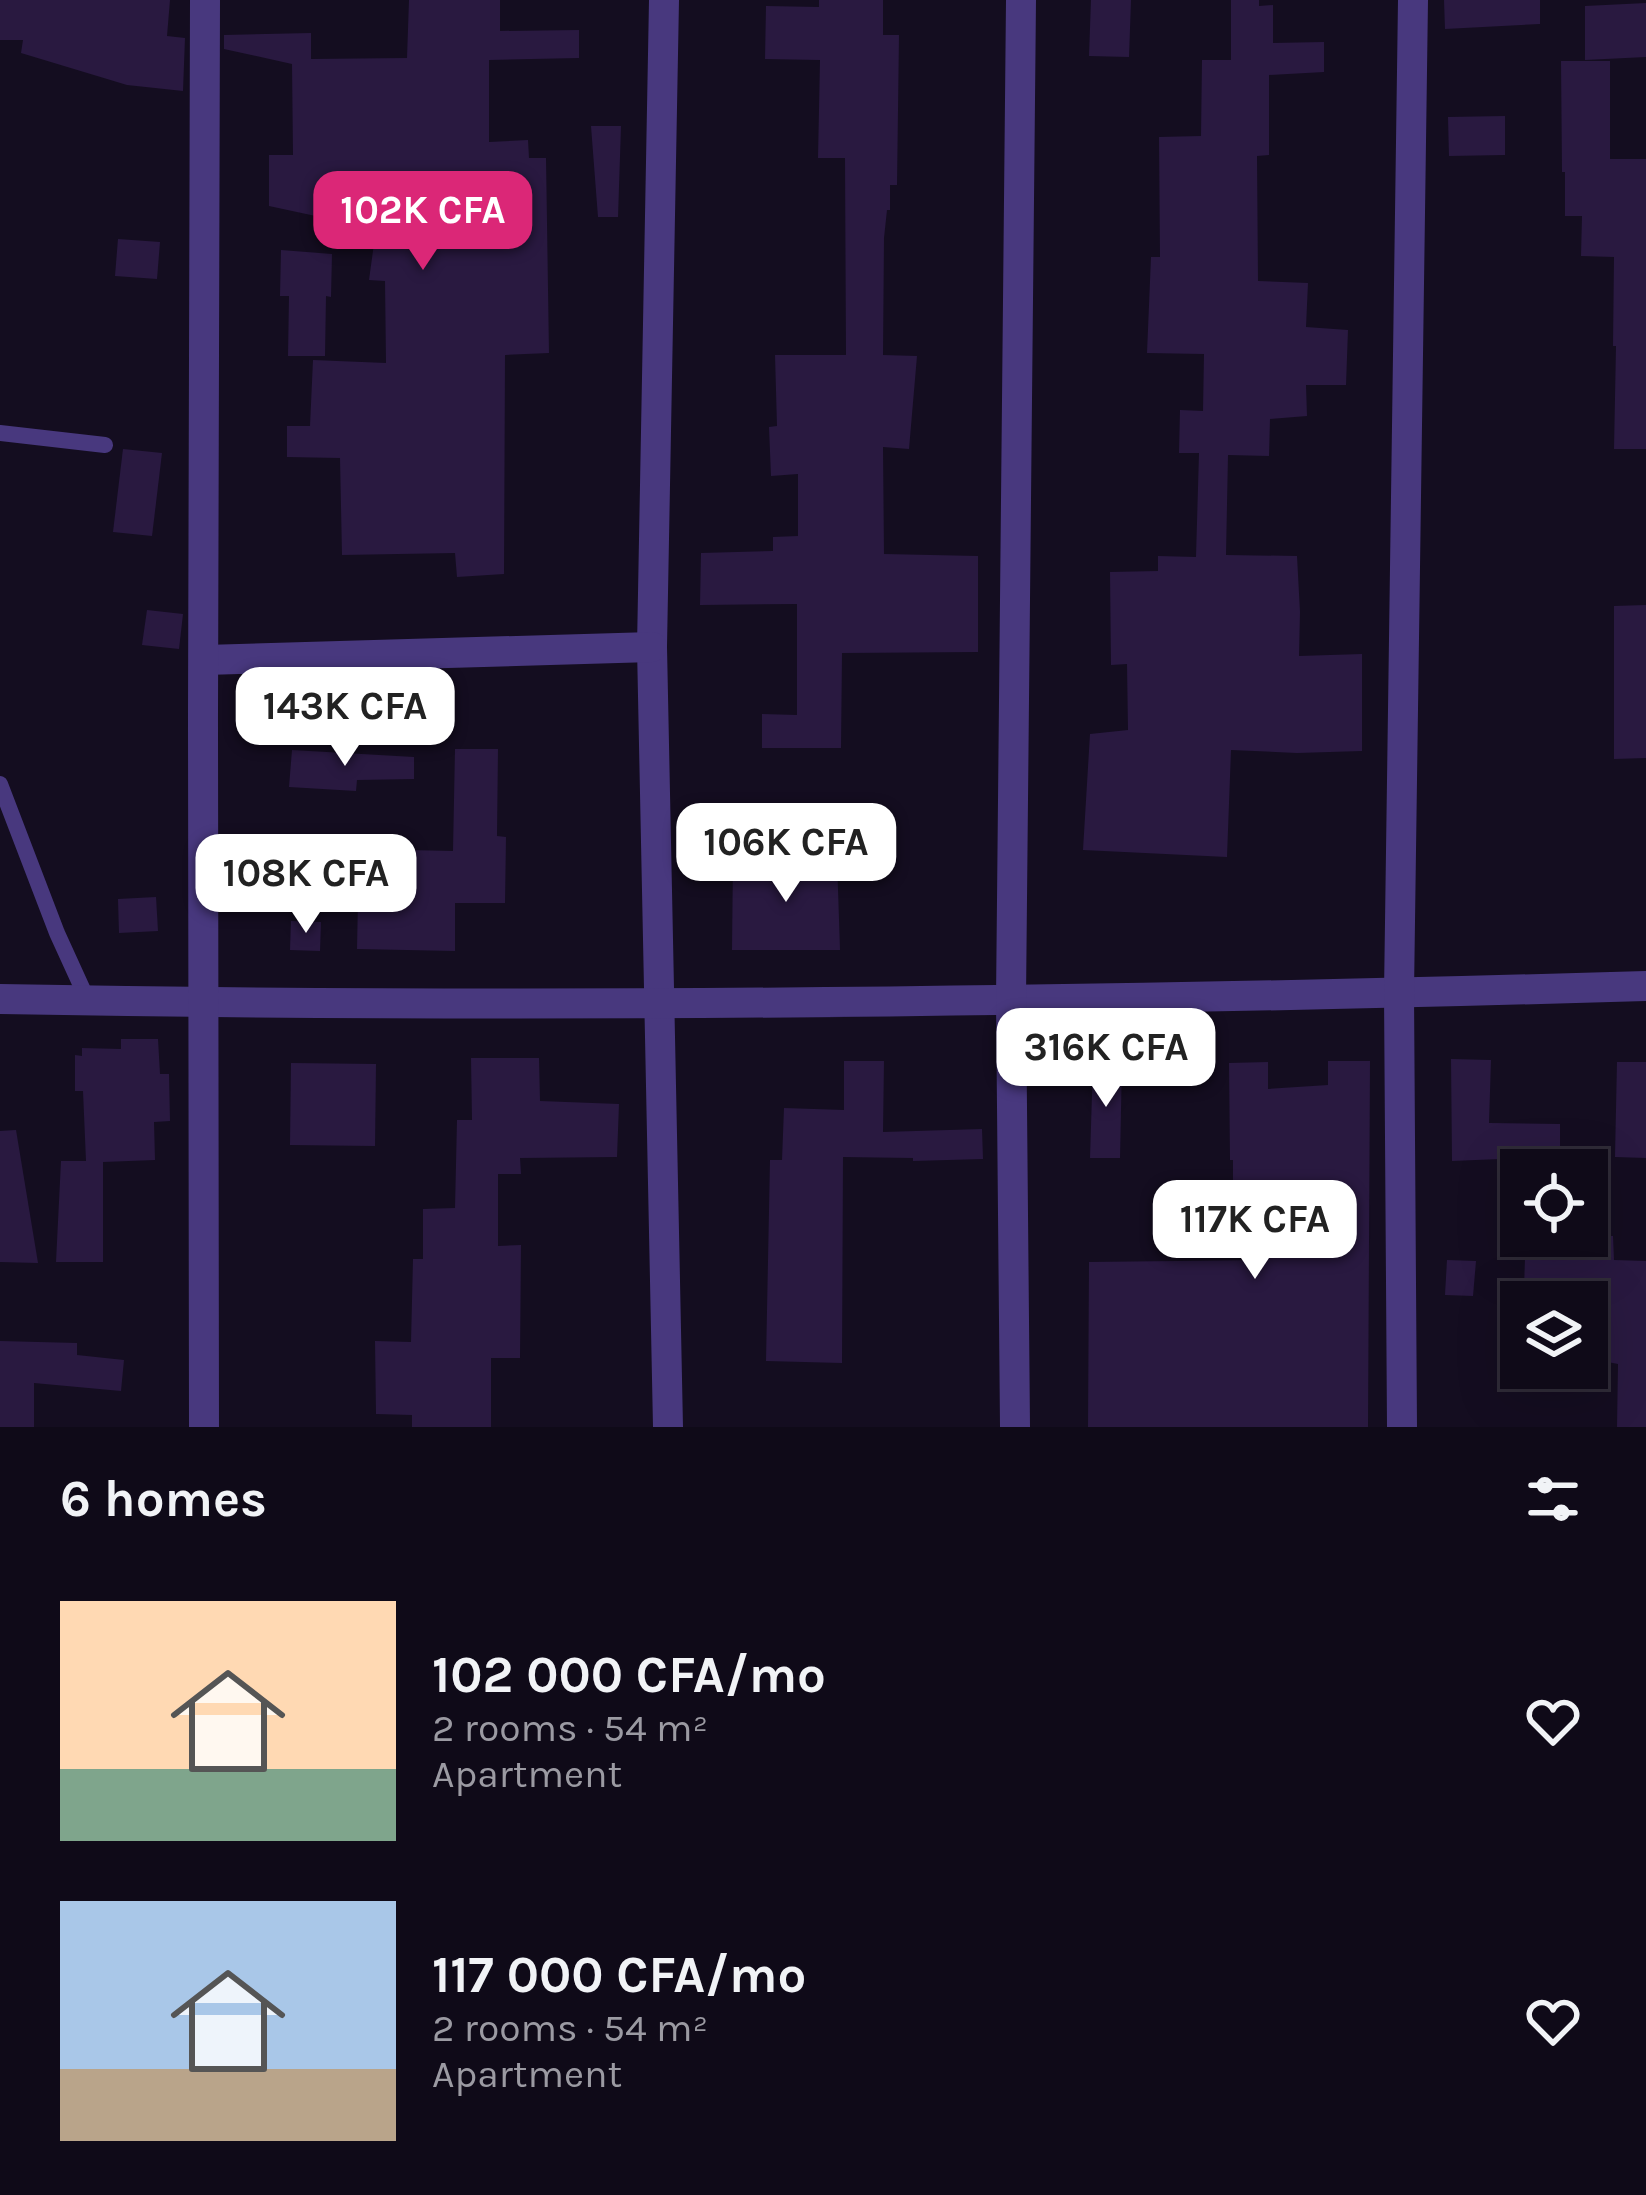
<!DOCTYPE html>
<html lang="en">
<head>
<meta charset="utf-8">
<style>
  :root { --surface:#0f0a18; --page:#1d1825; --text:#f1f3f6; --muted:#9b9aa2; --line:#2f2b37; --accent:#db2777 }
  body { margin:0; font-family:Karla,sans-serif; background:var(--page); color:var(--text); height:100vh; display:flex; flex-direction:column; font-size:45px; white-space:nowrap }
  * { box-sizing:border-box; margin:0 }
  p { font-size:39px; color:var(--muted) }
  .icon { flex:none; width:66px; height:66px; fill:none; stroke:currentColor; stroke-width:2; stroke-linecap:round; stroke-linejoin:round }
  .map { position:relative; height:1427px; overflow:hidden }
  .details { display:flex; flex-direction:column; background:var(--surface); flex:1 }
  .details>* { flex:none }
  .buttons { position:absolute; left:1500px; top:1149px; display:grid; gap:24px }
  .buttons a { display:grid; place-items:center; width:108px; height:108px; border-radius:0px; background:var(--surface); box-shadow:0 12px 48px #0002,0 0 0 3px var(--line); font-size:60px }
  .price { position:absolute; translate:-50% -102px; padding:0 27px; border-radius:24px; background:#fff; color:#222; font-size:39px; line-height:78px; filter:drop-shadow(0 3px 6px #0008) }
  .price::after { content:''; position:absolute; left:50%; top:72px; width:36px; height:27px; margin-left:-18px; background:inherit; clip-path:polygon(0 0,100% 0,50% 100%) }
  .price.current { background:var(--accent); color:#fff }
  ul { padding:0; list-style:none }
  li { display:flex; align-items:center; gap:36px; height:300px; padding:0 60px }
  li span { display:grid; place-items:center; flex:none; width:336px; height:240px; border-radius:0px; color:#555 }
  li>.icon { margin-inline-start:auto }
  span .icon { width:144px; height:144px; fill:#fffc; stroke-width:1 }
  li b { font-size:51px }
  h2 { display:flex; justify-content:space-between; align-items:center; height:144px; padding:0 60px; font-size:51px }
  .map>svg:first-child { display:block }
  .building { fill:#291940 }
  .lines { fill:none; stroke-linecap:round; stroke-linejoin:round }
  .lane { stroke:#48387e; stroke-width:16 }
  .street { stroke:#48387e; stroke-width:30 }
</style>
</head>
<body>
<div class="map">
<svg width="1646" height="1427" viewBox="0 0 1646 1427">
  <rect width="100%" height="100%" fill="#140d20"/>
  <g class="building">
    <path d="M0,0H170L167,36L185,38L183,91L127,85L21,53L23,40H0Z"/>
    <path d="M409,0H500V31L579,30V58L489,60V142L528,140L529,158H546L549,353L505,355L504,574L457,577L455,553L342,555L340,458L287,457V426H310L313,360L386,363L385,281L369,280L376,229L269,206V155H293L292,64L224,49V35L311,33V59L407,58Z"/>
    <path d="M819,0H883V35H899L897,185H890V210H887L884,238L883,355L917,356L909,449L883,447L884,554L978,556V652L842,653L841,748H762V714L797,715V604L700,605L701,553L773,551V537L798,536V474L771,476L769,427L777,426L775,355H846L845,158H818L820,60L765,59L766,6L819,7Z"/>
    <path d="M1091,0H1131L1129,57L1089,56Z"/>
    <path d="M1231,0H1259V6L1273,5V43L1324,42V72L1269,75V155L1257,156L1258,281L1308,283L1306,327L1348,330L1346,385H1306L1307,416L1270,419L1269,456L1228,455L1226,555L1297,556L1300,612L1299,656L1362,654V751L1297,753L1231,750L1227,857L1083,850L1090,734L1128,730L1127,664L1111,665L1110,572L1158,571V556L1196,557L1199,453H1179L1180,410L1203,411L1204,354L1147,353L1151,257H1160L1159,137L1201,136L1202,60H1231Z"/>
    <path d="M1444,0H1540V24L1445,29Z"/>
    <path d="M1646,3V57L1585,60V6Z"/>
    <path d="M1561,61H1610V159H1646V449H1614L1616,346H1613L1614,257L1581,256L1582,216H1565V172H1562Z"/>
    <path d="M1505,116V155L1449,156L1448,117Z"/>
    <path d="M591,126H621L618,217H598Z"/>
    <path d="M118,239L160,242L157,279L115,276Z"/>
    <path d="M281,250L332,254L331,297L326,296L325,356H288L289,296H280Z"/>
    <path d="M123,449L162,453L152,536L113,532Z"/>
    <path d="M1646,605V758L1614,759V606Z"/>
    <path d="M147,610L183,614L179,649L142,645Z"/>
    <path d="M455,749H498L497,836L506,837L505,903H455V951L357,949L359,849L453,851Z"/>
    <path d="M292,750L414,757V779L357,780L356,791L289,787Z"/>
    <path d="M733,859H837L840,950H732Z"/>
    <path d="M156,897L158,931L119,933L118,899Z"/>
    <path d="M291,921L321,922L320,951L290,950Z"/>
    <path d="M121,1039H158L160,1074H169L170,1121L154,1122L155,1160L103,1162V1262H56L61,1161H86L83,1091H75V1055L82,1056V1048L121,1049Z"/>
    <path d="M471,1058H539L540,1101L619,1104L617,1157L520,1158L521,1174H498V1246L521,1245L520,1358H491V1427H412V1415L376,1414L375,1341L411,1342L413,1259H423V1209L455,1208L457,1120H472Z"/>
    <path d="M1451,1059L1491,1060L1489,1123L1560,1124V1170H1518V1162L1500,1163V1159L1452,1161Z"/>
    <path d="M844,1061H884L883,1132L982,1129L983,1159L913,1161V1158L843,1157L842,1363L766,1361L770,1160H782L784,1108L844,1110Z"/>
    <path d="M1328,1061H1370L1368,1427H1088L1089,1262L1264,1260L1265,1180H1233V1160H1230L1229,1063L1268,1062V1089L1328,1085Z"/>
    <path d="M1093,1062H1122L1120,1158H1090Z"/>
    <path d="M1617,1062H1646V1158L1615,1157Z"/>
    <path d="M291,1063L376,1064L375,1146L290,1145Z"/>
    <path d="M16,1130L38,1263L0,1262V1131Z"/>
    <path d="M1569,1236H1613L1614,1260L1646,1261V1427H1617L1618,1364L1587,1358V1302H1569V1289L1524,1288L1525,1258L1569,1259Z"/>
    <path d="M1447,1260L1476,1261L1473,1296L1445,1295Z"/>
    <path d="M0,1341L77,1343V1355L124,1360L121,1391L34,1383V1427H0Z"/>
  </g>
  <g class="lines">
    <g class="lane">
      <path d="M0,433L105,445"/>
      <path d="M0,784L57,933L88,1001"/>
    </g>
    <g class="street">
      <path d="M664,0L652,647L668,1427"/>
      <path d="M205,660L652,647"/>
      <path d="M0,999C549,1009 1098,1002 1646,986"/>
      <path d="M204,1427C200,951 205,476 205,0"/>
      <path d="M1015,1427L1011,1000L1021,0"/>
      <path d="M1402,1427L1399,993L1413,0"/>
    </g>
  </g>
</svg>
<div class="buttons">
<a><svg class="icon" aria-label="locate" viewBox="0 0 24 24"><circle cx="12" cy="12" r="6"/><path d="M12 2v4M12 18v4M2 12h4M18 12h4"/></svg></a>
<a><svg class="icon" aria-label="layers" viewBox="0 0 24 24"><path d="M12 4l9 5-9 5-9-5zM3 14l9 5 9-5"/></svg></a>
</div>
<b class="price current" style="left:423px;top:273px">102K CFA</b>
<b class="price" style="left:345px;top:769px">143K CFA</b>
<b class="price" style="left:786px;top:905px">106K CFA</b>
<b class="price" style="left:306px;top:936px">108K CFA</b>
<b class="price" style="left:1106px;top:1110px">316K CFA</b>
<b class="price" style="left:1255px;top:1282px">117K CFA</b>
</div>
<section class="details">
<h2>6 homes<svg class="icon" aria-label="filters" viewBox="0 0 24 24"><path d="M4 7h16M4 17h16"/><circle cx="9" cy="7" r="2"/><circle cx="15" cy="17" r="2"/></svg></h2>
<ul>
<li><span style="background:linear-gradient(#ffd9b3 70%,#7fa58c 0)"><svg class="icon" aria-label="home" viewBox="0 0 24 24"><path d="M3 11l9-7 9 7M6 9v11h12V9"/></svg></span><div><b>102 000 CFA/mo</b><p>2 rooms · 54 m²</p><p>Apartment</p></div><svg class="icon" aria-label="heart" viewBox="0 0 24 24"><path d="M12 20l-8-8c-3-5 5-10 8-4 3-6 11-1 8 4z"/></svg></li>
<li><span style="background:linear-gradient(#a9c7e8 70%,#b9a48a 0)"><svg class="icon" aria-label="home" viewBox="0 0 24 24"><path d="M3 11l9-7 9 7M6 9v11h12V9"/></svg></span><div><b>117 000 CFA/mo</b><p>2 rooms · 54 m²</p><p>Apartment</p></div><svg class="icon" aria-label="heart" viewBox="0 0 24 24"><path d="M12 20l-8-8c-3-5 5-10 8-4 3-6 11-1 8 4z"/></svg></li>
</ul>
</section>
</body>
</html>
